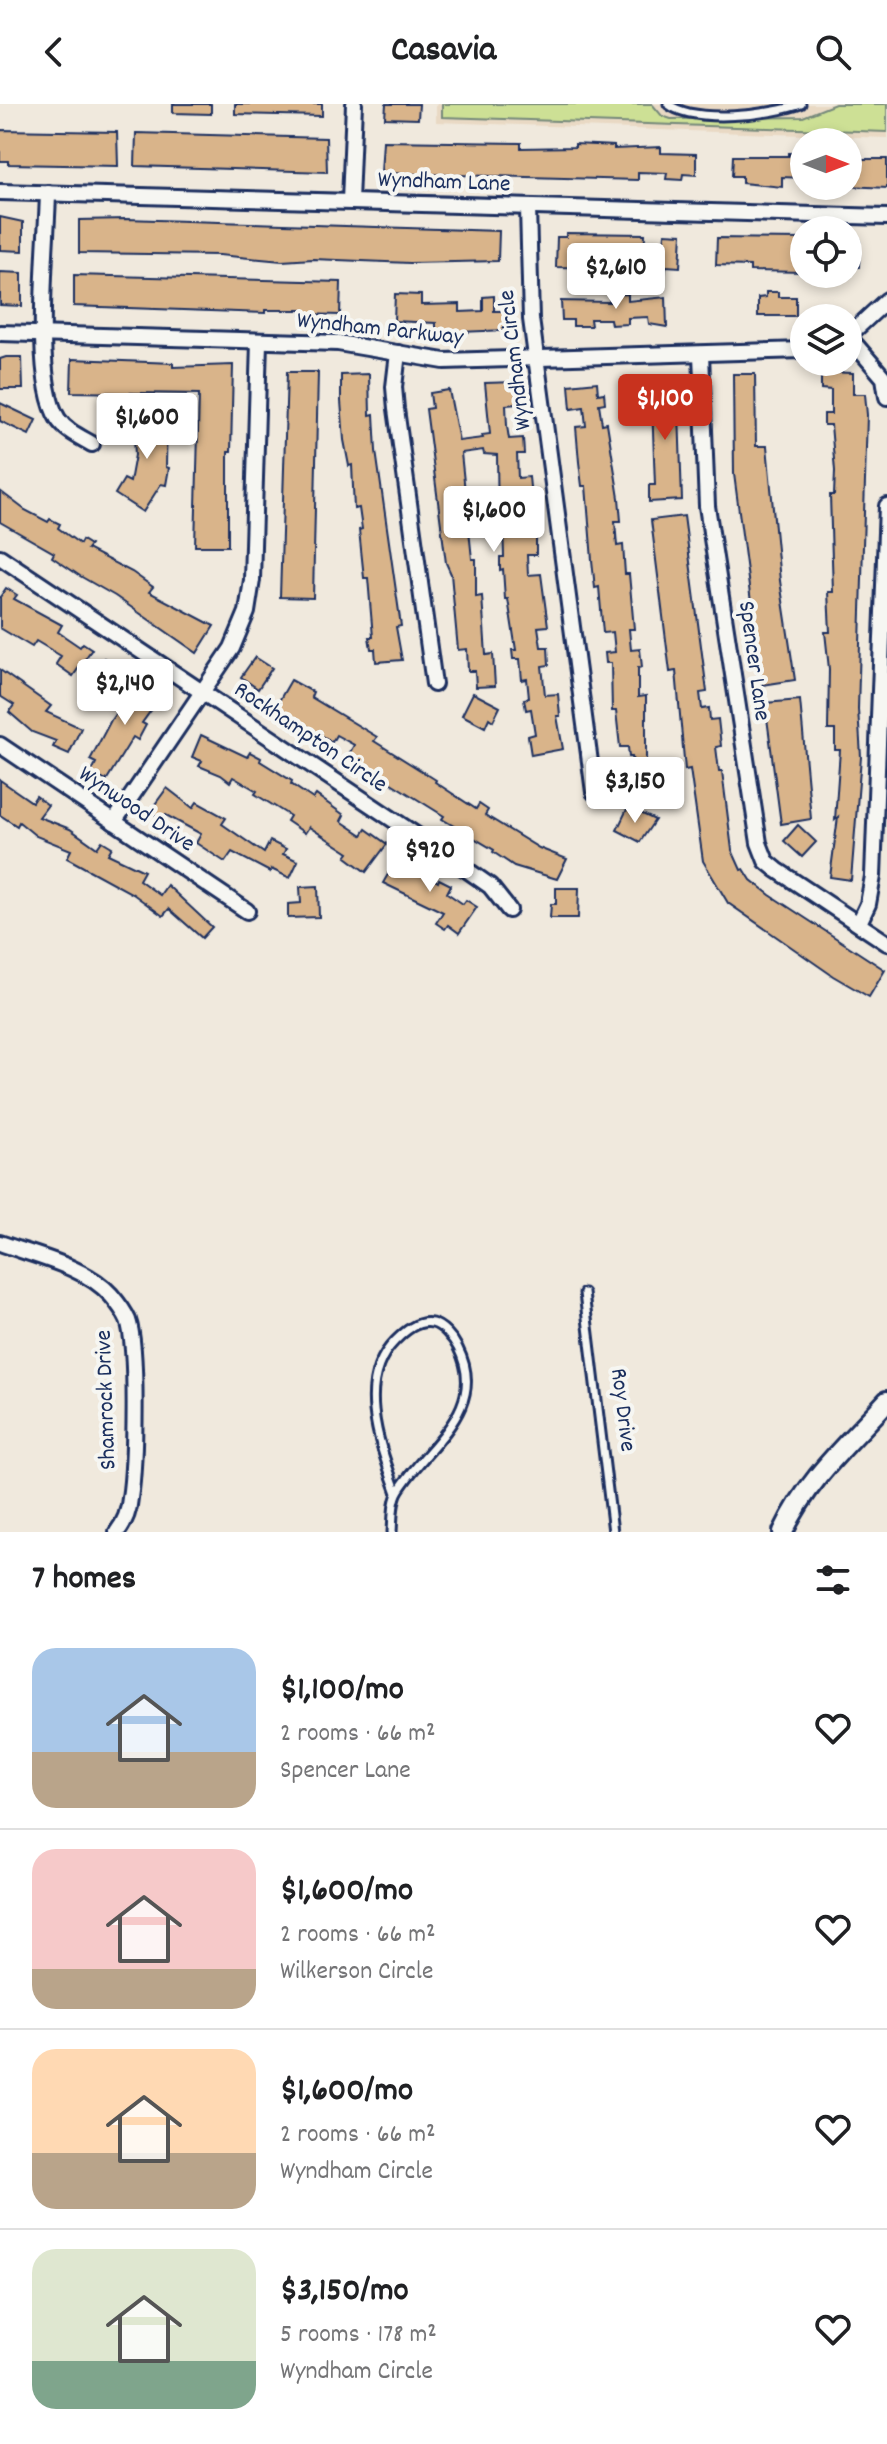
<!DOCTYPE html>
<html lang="en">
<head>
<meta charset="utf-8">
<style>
  :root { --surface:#fff; --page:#f6f6f6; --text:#202124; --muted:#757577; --line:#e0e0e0; --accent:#c8321e }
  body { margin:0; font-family:Dekko,sans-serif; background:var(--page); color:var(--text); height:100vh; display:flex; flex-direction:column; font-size:30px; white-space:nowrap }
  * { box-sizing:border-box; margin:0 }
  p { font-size:26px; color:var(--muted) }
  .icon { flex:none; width:44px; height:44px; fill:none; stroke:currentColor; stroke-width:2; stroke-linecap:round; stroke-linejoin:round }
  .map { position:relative; height:1428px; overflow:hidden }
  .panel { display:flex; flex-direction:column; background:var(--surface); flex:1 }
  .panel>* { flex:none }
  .needle { width:52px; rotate:90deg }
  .buttons { position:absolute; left:790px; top:24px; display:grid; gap:16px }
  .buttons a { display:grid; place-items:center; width:72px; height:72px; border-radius:50%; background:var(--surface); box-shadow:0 4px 12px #0003; font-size:40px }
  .price { position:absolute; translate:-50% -68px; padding:0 18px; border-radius:8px; background:#fff; color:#222; font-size:26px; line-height:52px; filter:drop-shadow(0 2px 4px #0008) }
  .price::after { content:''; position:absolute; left:50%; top:48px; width:24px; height:18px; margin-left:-12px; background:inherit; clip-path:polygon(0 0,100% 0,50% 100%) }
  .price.active { background:var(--accent); color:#fff }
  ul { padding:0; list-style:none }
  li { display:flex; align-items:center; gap:24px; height:200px; padding:0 32px }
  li+li { border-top:2px solid var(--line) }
  li span { display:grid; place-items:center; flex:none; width:224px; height:160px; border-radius:24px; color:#555 }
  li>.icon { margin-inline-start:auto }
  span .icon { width:96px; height:96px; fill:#fffc; stroke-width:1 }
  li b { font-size:34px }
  h2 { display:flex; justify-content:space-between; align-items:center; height:96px; padding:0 32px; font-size:34px }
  header { display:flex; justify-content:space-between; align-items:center; height:104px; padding:0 32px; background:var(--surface); font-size:36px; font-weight:700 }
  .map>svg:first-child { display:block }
  .built { fill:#e9d9c4 }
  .green { fill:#cde095; stroke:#74887a; stroke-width:2 }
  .building { fill:#d9b48a; stroke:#1b2f5e; stroke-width:2 }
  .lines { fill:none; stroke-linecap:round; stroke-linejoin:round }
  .service-casing { stroke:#1b2f5e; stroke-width:13 }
  .minor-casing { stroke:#1b2f5e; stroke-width:20 }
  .tertiary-casing { stroke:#1b2f5e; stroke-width:24 }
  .service { stroke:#f6f6f2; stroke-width:7 }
  .minor { stroke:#f6f6f2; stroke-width:14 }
  .tertiary { stroke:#f6f6f2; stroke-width:18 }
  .labels { text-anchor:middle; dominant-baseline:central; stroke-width:8; stroke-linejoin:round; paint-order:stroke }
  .street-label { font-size:24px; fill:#1b2f5e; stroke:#f6f6f2 }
</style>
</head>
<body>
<header><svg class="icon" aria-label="back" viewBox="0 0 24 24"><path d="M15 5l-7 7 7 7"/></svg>Casavia<svg class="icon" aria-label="search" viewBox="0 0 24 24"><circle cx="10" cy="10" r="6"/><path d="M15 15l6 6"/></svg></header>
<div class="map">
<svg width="887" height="1428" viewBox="0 0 887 1428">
  <rect width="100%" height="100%" fill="#f0e9dd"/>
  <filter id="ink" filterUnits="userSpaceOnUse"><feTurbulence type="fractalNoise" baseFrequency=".0125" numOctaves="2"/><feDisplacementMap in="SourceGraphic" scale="16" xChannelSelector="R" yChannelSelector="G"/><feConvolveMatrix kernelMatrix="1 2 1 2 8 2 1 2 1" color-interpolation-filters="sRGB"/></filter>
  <g filter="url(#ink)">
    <path class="built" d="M436,0H887V34L436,18Z"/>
    <path class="green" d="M442,0H652L662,12L671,15L803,13L835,0H887V28L442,13Z"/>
    <g class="building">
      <path d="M173,0H211V10L173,9Z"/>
      <path d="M235,0H322V12L235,10Z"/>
      <path d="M386,0H419L418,15L385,14Z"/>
      <path d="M0,26L117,28L118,62L8,60V57H0Z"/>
      <path d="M136,29L326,34L327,68L135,62Z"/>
      <path d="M383,37L521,39V44L575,43V40L614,42V45L661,43V49L696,50V71L683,70L682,76L666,75L667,69L638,68V76L381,69Z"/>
      <path d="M789,49H804V74L782,73V83L742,79V72H732L733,52H789Z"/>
      <path d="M848,55H887V84L848,82Z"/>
      <path d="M0,113L23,118V147L0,146Z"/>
      <path d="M126,115L499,127L498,157L410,159L313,155L282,157L219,151L79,149V116Z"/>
      <path d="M566,129L645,130L644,154L663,155L665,129L682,130L680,163L666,162L665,171L652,170V165L556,163L557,133H566Z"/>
      <path d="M717,134L804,135V168L750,167V162L716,161Z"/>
      <path d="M848,135H860L859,163H848Z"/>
      <path d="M0,168L22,169V202L0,201Z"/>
      <path d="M74,171L341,178L340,211L301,210V206H265V209L74,202Z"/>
      <path d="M766,188H778V193H796V212H758V194L766,193Z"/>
      <path d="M395,190L421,191V201L460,200V208L483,207V193L494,192V207H506L507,226L436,229V219L394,217Z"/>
      <path d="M628,190V197L666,193L667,223L649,220L648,213L628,214V220L611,221L610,215H590L591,222H573V216H562L561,197L610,198L609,191Z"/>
      <path d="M6,253H22L23,285H0V255Z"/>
      <path d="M72,255L173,259V263L233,261L231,348H228V442H195L199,290L71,288Z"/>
      <path d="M287,268H318L313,494L280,493Z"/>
      <path d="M821,268L853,269V290H865L867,311L858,605L861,653L851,776L830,773L838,713L835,716L840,646H835V626H828L829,565L825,528H830L828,488H833L830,391H834L835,367L831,321H824V310H831V286L821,285Z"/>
      <path d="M369,270L370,311L374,310L376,347L401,522L396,523L402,556L376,558L375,545H371L369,533H373L368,474H364L359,426L362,425L359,404L354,405L352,361L349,362L344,336L341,297V271Z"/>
      <path d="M733,270H755L756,342H767L780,477L795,576L762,581L734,370Z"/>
      <path d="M516,278L517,300L506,301L507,322L509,335L523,334L524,350H517L518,374L529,373L533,414L524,415L525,434H536V451H527L528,471L541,470L548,522L538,523L541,543H548L549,561L542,562L545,591L558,590L560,612H557L563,645L531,651L528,632L535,630L531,605L526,606L524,595L529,594L527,575L522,576L520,555H513L512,546H516L508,495H505L503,465L500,466V453H504L503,418L498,419L497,351L484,350L483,346L461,349L472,455H476V493L482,492L486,551L493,550L495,582L476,583L475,567H468L467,545L458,546L451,470L446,459L426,305L432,304L430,289L449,286L459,337L483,334L482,331L490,330L485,279Z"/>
      <path d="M597,278L598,290L604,289L605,299L599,300L602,320L607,319L619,394L621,417H615L617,442L623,441L625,470H629L634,525H629L631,546L640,545L642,563L638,564V593L646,592V660L654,659L658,690L633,693L631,679H636L632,653H629L628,643H620L616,607H612L611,559H606L605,549L615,548L613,528L603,529L599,483L595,484L592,456L586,382H582L579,358L576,323L586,322L584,303L571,305L569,281Z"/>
      <path d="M678,279L682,396L649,398V381H655L652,300H645L644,280Z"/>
      <path d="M0,299L36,316L29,331L0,317Z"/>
      <path d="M137,310H167L166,363L169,364L166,381L161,380L143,408L115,390L124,375L130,378L135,351L133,316L137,317Z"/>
      <path d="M0,387L25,406L48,418L50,415L60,420L58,424L80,440L82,436L90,441L87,445L132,468L153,483L149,488L214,522L197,549L115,492L80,472L52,453L54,449L0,418Z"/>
      <path d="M684,412L707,588L700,589L702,605L709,604L710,616L718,615L721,642L716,643L719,667H722L732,746L741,766L744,765L751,776L770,791L885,866L869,893L833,872L728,799L703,757L690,665L685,666L676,567L670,568L651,416Z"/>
      <path d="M6,484L17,491L14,495L62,521L58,528L80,543L83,539L92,545L73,572L56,560L61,552L36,537L32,543L0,524V493Z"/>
      <path d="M255,553L272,564L258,585L241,573Z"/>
      <path d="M104,554L122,564L105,596L87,585Z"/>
      <path d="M0,566L51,602L46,608L81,624L69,650L53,643L56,637L32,628L9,608L14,601L0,592Z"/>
      <path d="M140,574L167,592L159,604L155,601L142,619L146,621L138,636L133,633L106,677L91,669L96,659L90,656L111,616Z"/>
      <path d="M291,576L313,588L311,593L377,633L374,637L436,676L435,678L476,705L479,700L488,706L485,711L539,744L567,755L557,775L514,762L493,748L494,746L442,715L444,712L348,652L354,641L336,631L332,638L276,602Z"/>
      <path d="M473,589L500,603L493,617L489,614L485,623L462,611Z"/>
      <path d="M800,596L811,715L781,720L765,599Z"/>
      <path d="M201,631L247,653L250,648L261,654L260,657L292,677L291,680L313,695L316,691L344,711L341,717L362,731L366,725L387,740L366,768L346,753L349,749L309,723L305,729L287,717L290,712L255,690L257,687L233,673L230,678L221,671L199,662L202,657L192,653Z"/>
      <path d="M0,676L32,698L36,692L48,701L39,713L70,725L97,744L102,737L112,743L108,750L144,767L139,776L160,791L167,781L212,823L202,834L169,805L163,812L133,790L67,754L71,746L36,732L19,718L17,722L0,711Z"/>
      <path d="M167,684L193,704L197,698L226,714L222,720L264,749L270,737L286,745L283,750L298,757L290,774L271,765L270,768L232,748L225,758L196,739L201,730L166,711L162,716L150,707Z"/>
      <path d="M628,703L655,716L640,738L617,726Z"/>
      <path d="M798,721L816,738L802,753L784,737Z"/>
      <path d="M398,753L438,778L439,775L451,781L447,789L463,800L466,796L477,803L459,829L448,821L445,825L436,819L443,808L383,779Z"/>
      <path d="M318,782L319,813L288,814V800L301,799L300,783Z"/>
      <path d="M556,784H579L578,814H550L551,800H556Z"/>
    </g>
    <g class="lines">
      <g class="service-casing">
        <g id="service">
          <path d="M668,0C694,20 772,11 801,0"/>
          <path d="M584,1189L613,1428"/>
          <path d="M392,1428C393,1415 392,1397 399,1386C428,1340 489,1305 458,1244C453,1234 442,1221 432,1219C417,1216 404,1228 395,1237C354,1278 381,1344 397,1389"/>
        </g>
      </g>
      <g class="minor-casing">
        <g id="minor">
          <path d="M0,88L887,113"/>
          <path d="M48,89C47,140 32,275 58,315C66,327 80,333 92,340"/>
          <path d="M350,97L354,0"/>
          <path d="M528,104L531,215L594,688"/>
          <path d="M0,229L338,239L444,257L804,246"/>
          <path d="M848,232L884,274L887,293"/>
          <path d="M848,232L887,196"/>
          <path d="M398,249L394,283L396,305L434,580"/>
          <path d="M701,250L707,402L759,739L766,757L777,766L887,839"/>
          <path d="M0,453L437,745L490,782L509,806"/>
          <path d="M0,641L247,807"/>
          <path d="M114,718L232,544L247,508L252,476L259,238"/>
          <path d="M859,819L868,800L873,772L887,402"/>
          <path d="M0,1139C35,1152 85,1162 111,1191C117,1198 124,1207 128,1216C138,1244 135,1362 130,1394C129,1407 125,1418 117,1428"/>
        </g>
      </g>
      <g class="tertiary-casing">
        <path id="tertiary" d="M783,1428C809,1373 847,1341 887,1297"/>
      </g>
      <use href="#service" class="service"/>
      <use href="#minor" class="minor"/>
      <use href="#tertiary" class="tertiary"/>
    </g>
  </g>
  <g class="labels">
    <g class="street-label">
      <text transform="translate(444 79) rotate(2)">Wyndham Lane</text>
      <text transform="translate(380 226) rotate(6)">Wyndham Parkway</text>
      <text transform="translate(516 256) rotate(-97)">Wyndham Circle</text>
      <text transform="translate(753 557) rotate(82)">Spencer Lane</text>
      <text transform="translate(310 634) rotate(34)">Rockhampton Circle</text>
      <text transform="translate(136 706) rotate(34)">Wynwood Drive</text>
      <text transform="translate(107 1296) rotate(-92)">Shamrock Drive</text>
      <text transform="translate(622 1306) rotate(83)">Roy Drive</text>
    </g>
  </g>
</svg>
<div class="buttons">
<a><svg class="needle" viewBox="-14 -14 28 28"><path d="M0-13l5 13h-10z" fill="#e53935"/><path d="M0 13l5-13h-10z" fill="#757577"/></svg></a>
<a><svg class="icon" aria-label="locate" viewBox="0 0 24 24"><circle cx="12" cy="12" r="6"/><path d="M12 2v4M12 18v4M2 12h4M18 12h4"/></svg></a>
<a><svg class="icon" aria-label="layers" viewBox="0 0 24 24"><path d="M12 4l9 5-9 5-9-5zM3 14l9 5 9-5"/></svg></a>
</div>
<b class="price" style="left:616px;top:207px">$2,610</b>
<b class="price active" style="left:665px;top:338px">$1,100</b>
<b class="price" style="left:147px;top:357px">$1,600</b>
<b class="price" style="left:494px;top:450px">$1,600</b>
<b class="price" style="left:125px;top:623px">$2,140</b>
<b class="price" style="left:635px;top:721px">$3,150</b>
<b class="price" style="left:430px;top:790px">$920</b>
</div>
<section class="panel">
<h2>7 homes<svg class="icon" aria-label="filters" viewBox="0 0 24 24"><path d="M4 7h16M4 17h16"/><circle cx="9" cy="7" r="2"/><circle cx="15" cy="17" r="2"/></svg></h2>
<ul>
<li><span style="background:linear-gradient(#a9c7e8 65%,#b9a48a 0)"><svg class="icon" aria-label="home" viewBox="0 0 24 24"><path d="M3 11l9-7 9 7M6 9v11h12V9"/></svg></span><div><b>$1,100/mo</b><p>2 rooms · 66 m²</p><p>Spencer Lane</p></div><svg class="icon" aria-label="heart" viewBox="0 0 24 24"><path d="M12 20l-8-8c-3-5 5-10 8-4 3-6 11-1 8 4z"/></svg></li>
<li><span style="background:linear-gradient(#f6c9c9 75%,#b9a48a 0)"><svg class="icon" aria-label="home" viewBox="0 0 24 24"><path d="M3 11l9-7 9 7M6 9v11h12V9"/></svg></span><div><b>$1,600/mo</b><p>2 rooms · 66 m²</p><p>Wilkerson Circle</p></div><svg class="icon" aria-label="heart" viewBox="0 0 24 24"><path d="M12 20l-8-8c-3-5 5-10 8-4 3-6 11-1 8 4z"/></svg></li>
<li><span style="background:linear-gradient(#ffd9b3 65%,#b9a48a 0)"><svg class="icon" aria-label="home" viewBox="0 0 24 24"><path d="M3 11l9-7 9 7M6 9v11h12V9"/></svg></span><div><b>$1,600/mo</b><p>2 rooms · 66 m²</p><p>Wyndham Circle</p></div><svg class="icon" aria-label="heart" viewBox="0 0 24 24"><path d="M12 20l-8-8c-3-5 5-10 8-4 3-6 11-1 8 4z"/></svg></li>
<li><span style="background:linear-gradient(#dfe7d0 70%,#7fa58c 0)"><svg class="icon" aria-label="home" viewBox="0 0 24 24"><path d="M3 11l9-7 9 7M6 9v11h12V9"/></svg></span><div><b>$3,150/mo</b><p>5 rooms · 178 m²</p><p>Wyndham Circle</p></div><svg class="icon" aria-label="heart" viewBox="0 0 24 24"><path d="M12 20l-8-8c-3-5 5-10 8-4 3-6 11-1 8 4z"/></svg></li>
</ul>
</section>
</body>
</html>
